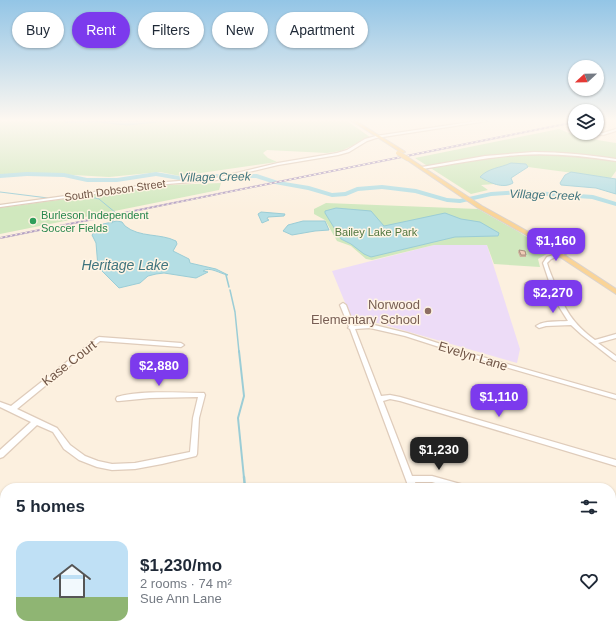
<!DOCTYPE html>
<html lang="en">
<head>
<meta charset="utf-8">
<style>
  :root { --surface:#fff; --page:#f2f2f3; --text:#1f2937; --muted:#747a83; --line:#e0e1e3; --accent:#7c3aed }
  body { margin:0; font-family:Arial,sans-serif; background:var(--page); color:var(--text); height:100vh; display:flex; flex-direction:column; font-size:15px; white-space:nowrap }
  * { box-sizing:border-box; margin:0 }
  p { font-size:13px; color:var(--muted) }
  .icon { flex:none; width:22px; height:22px; fill:none; stroke:currentColor; stroke-width:2; stroke-linecap:round; stroke-linejoin:round }
  .map { position:relative; flex:1; overflow:hidden }
  .drawer { position:absolute; left:0px; top:483px; width:616px; height:156px; display:flex; flex-direction:column; background:var(--surface); border-radius:16px 16px 0 0; box-shadow:0 1px 3px #0004 }
  .drawer>* { flex:none }
  .hud { position:absolute; left:12px; top:12px; width:400px; height:36px; display:flex; gap:8px }
  .needle { width:26px; rotate:248deg }
  .buttons { position:absolute; left:568px; top:60px; display:grid; gap:8px }
  .buttons a { display:grid; place-items:center; width:36px; height:36px; border-radius:50%; background:var(--surface); box-shadow:0 1px 3px #0004; font-size:20px }
  .price { position:absolute; translate:-50% -34px; padding:0 9px; border-radius:8px; background:var(--accent); color:#fff; font-size:13px; line-height:26px; filter:drop-shadow(0 1px 2px #0008) }
  .price::after { content:''; position:absolute; left:50%; top:24px; width:12px; height:9px; margin-left:-6px; background:inherit; clip-path:polygon(0 0,100% 0,50% 100%) }
  .price.current { background:#222; color:#fff }
  ul { padding:0; list-style:none }
  li { display:flex; align-items:center; gap:12px; height:100px; padding:0 16px }
  li+li { border-top:1px solid var(--line) }
  li span { display:grid; place-items:center; flex:none; width:112px; height:80px; border-radius:12px; color:#555 }
  li>.icon { margin-inline-start:auto }
  span .icon { width:48px; height:48px; fill:#fffc; stroke-width:1 }
  li b { font-size:17px }
  h2 { display:flex; justify-content:space-between; align-items:center; height:48px; padding:0 16px; font-size:17px }
  .pill { padding:0 14px; border-radius:18px; background:var(--surface); box-shadow:0 1px 3px #0004; font-size:14px; line-height:36px }
  .pill.current { background:var(--accent); color:#fff }
  .map>svg:first-child { display:block }
  .education { fill:#eddcf7 }
  .green { fill:#d0e8be }
  .water { fill:#b4dee4; stroke:#9bcdd6 }
  .lines { fill:none; stroke-linecap:round; stroke-linejoin:round }
  .stream-far3 { stroke:#9bcdd6; stroke-width:1 }
  .stream-far2 { stroke:#9bcdd6; stroke-width:1.5 }
  .stream-far1 { stroke:#9bcdd6; stroke-width:2 }
  .stream { stroke:#9bcdd6; stroke-width:2.5 }
  .river { fill:#b4dee4; fill-rule:evenodd }
  .minor-casing { stroke:#dfccbb; stroke-width:2.5 }
  .major-casing { stroke:#dad3cf; stroke-width:2 }
  .minor { fill:#fff; fill-rule:evenodd }
  .major { fill:#fad497; fill-rule:evenodd }
  .rail-casing { stroke:#b29fc3; stroke-width:2 }
  .rail { stroke:#fff4e4; stroke-width:1; stroke-dasharray:2.5; stroke-linecap:butt }
  .major-bridge-casing { stroke:#dad3cf; stroke-width:5; stroke-linecap:butt }
  .major-bridge { stroke:#fad497; stroke-width:4 }
  .wall { fill:#cfb09d }
  .building { fill:#f1cdb7; stroke:#a99080 }
  .leisure-dot { fill:#2e9e5b; stroke:#fff4e4; stroke-width:1.5 }
  .education-dot { fill:#8d6e63; stroke:#fff4e4; stroke-width:1.5 }
  .labels { text-anchor:middle; dominant-baseline:central; stroke-width:3; stroke-linejoin:round; paint-order:stroke }
  .far-street-label { font-size:11px; fill:#715647; stroke:#fff4e4 }
  .far-leisure-label { font-size:11px; fill:#27864d; stroke:#fff4e4; text-anchor:start }
  .far-park-label { font-size:11px; fill:#517740; stroke:#fff4e4 }
  .far-water-label { font-size:12px; font-style:italic; fill:#3f747e; stroke:#fff4e4 }
  .education-label { font-size:13px; fill:#785e54; stroke:#fff4e4; text-anchor:end }
  .street-label { font-size:13px; fill:#715647; stroke:#fff4e4 }
  .water-label { font-size:14px; font-style:italic; fill:#3f747e; stroke:#fff4e4 }
</style>
</head>
<body>
<div class="map">
<svg width="616" height="639" viewBox="0 0 616 639">
  <rect width="100%" height="100%" fill="#fcf0df"/>
  <path class="education" d="M434,245H487L520,349L517,363L378,323L353,322L332,271Z"/>
  <g class="green">
    <path d="M0,121H347L370,137L341,151L327,153L267,150L263,153L268,158L277,162L180,176L160,172L109,177L38,173L0,175Z"/>
    <path d="M559,129L579,137L616,143V171L611,178L528,167L526,164C504,163 502,168 486,181L494,184L481,185L488,190L471,194L415,158Z"/>
    <path d="M221,183L219,190L0,234V208L168,185Z"/>
    <path d="M326,203L478,209L519,232L550,252L538,259L540,267L494,264L487,245H434L372,260L366,259L351,246L337,241L325,220L314,214V209Z"/>
  </g>
  <g class="water">
    <path d="M167,121L127,125L99,122H65Z"/>
    <path d="M511,163L526,164L528,167L511,178L513,183C503,189 490,183 480,177C488,168 500,168 511,163Z"/>
    <path d="M571,172L616,179V194L596,188L561,185L560,183L565,175Z"/>
    <path d="M336,208L371,211L384,226L445,213L461,219L480,222L499,233L498,236H496L455,237L371,257L364,254L351,244L341,239L325,213V211Z"/>
    <path d="M261,212L285,214L284,216L268,217L267,219L269,220L262,223L258,214Z"/>
    <path d="M117,221L122,222C123,223 124,225 125,226C140,238 160,233 176,241L177,244L173,251L189,259L190,263L216,269L228,275C220,274 210,266 203,271L208,272L196,278L164,273L156,274L148,276L140,283L119,288L98,267L96,243L92,235L96,230L103,224Z"/>
    <path d="M303,221H325L329,230L315,231L292,235L283,231L288,225Z"/>
  </g>
  <g class="lines">
    <g class="stream-far3">
      <path d="M0,192L48,198"/>
      <path d="M55,199L91,197L99,199L116,213L112,223"/>
    </g>
    <g class="stream-far2">
      <path d="M226,275L229,287"/>
      <path d="M230,290L235,312L239,352"/>
    </g>
    <path class="stream-far1" d="M239,351L244,396L238,418L244,478"/>
    <g class="stream">
      <path d="M244,477L245,488"/>
      <path d="M341,634L343,639"/>
    </g>
    <path class="river" d="M27,172L64,173L87,178H117L156,172L179,176L210,174H257L278,181L309,186L332,193L345,192L357,187L382,185L416,189L447,198L460,199L491,192L520,190L593,195L616,202V206L592,199L520,194L491,196L460,203L447,202L415,193L382,189L358,191L346,196L332,197L308,190L275,184L256,178H210L179,180L156,176L117,182H87L64,177L27,176L0,178V174Z"/>
    <g class="minor-casing">
      <g id="minor">
        <path d="M477,121H487L376,138L367,141L349,152L338,155L278,165L216,180L167,184L0,207V205L167,182L216,178L278,163L337,153L347,150L365,139L376,136Z"/>
        <path d="M616,129V131L603,135L591,133H603Z"/>
        <path d="M534,152C561,152 589,155 616,159V161C584,156 551,153 519,155C486,157 454,164 422,169L420,168L422,167L485,156Z"/>
        <path d="M563,252H565L567,253L551,259L547,263C549,270 552,277 555,284C564,309 573,324 595,340L616,334V338L598,343L616,356V361L614,360L582,335L571,325L546,326L539,328L536,326C545,320 558,322 568,321L558,305L551,287L528,286L525,284L528,282L550,284L543,263L547,257Z"/>
        <path d="M343,303L346,305L354,326L370,324L407,333L465,352L616,395V399L461,354L405,336L370,328L355,329L381,396L390,395L400,397L616,460V466L400,401L390,399L383,401L412,476H432L464,485L467,486L468,488H452L432,482H415L417,488H409L350,329L348,328L349,327L340,305Z"/>
        <path d="M99,337L181,343L184,345L181,347L100,341L17,409L57,428L70,445L85,456L98,461L112,464L135,463L190,452L193,418L198,397L150,398L119,401H117L116,399L117,397C143,390 175,393 202,393H204L205,395L199,418L197,454L196,456L162,464L135,469L112,470L97,467L79,460L64,449L53,432L37,425L3,457L0,458V450L31,422L0,407V402L11,406L97,338Z"/>
        <path d="M0,512L5,514V522L0,520Z"/>
        <path d="M611,534L616,536V544L611,542Z"/>
        <path d="M218,634H230L233,639H221Z"/>
        <path d="M238,634H248L249,639H239Z"/>
        <path d="M594,634H611L615,635L616,639H599L596,637Z"/>
      </g>
    </g>
    <g class="major-casing">
      <g id="major">
        <path d="M356,121L404,151L405,152L402,153L352,121Z"/>
        <path d="M407,158H409L482,206L534,235L616,289V294L530,237L478,208L407,160Z"/>
      </g>
    </g>
    <use href="#minor" class="minor"/>
    <use href="#major" class="major"/>
    <g class="rail-casing">
      <path id="rail" d="M0,238L575,122"/>
    </g>
    <use href="#rail" class="rail"/>
    <g class="major-bridge-casing">
      <path id="major-bridge" d="M398,153L408,159"/>
    </g>
    <use href="#major-bridge" class="major-bridge"/>
  </g>
  <path class="wall" d="M519,250L526,255V257H520L518,252Z"/>
  <path class="building" d="M519,250L525,251L526,255H521Z"/>
  <linearGradient id="sky" x2="0" y2="1"><stop stop-color="#93c5e6"/><stop offset="0.57" stop-color="#fef8f1"/><stop offset="1" stop-color="#fef8f1" stop-opacity="0"/></linearGradient>
  <rect width="616" height="211" fill="url(#sky)"/>
  <circle class="leisure-dot" cx="33" cy="221" r="4"/>
  <circle class="education-dot" cx="428" cy="311" r="4"/>
  <g class="labels">
    <g class="far-street-label">
      <text transform="translate(115 190) rotate(-8)">South Dobson Street</text>
    </g>
    <g class="far-leisure-label">
      <text x="41" y="215">Burleson Independent<tspan x="41" dy="13">Soccer Fields</tspan></text>
    </g>
    <g class="far-park-label">
      <text x="376" y="232">Bailey Lake Park</text>
    </g>
    <g class="far-water-label">
      <text transform="translate(215 177) rotate(-1)">Village Creek</text>
      <text transform="translate(545 195) rotate(2)">Village Creek</text>
    </g>
    <g class="education-label">
      <text x="420" y="304">Norwood<tspan x="420" dy="15">Elementary School</tspan></text>
    </g>
    <g class="street-label">
      <text transform="translate(473 356) rotate(17)">Evelyn Lane</text>
      <text transform="translate(69 363) rotate(-38)">Kase Court</text>
    </g>
    <g class="water-label">
      <text x="125" y="265">Heritage Lake</text>
    </g>
  </g>
</svg>
<div class="buttons">
<a><svg class="needle" viewBox="-14 -14 28 28"><path d="M0-13l5 13h-10z" fill="#e53935"/><path d="M0 13l5-13h-10z" fill="#747a83"/></svg></a>
<a><svg class="icon" aria-label="layers" viewBox="0 0 24 24"><path d="M12 4l9 5-9 5-9-5zM3 14l9 5 9-5"/></svg></a>
</div>
<b class="price" style="left:556px;top:262px">$1,160</b>
<b class="price" style="left:553px;top:314px">$2,270</b>
<b class="price" style="left:159px;top:387px">$2,880</b>
<b class="price" style="left:499px;top:418px">$1,110</b>
<b class="price current" style="left:439px;top:471px">$1,230</b>
<div class="hud">
<a class="pill">Buy</a>
<a class="pill current">Rent</a>
<a class="pill">Filters</a>
<a class="pill">New</a>
<a class="pill">Apartment</a>
</div>
<section class="drawer">
<h2>5 homes<svg class="icon" aria-label="filters" viewBox="0 0 24 24"><path d="M4 7h16M4 17h16"/><circle cx="9" cy="7" r="2"/><circle cx="15" cy="17" r="2"/></svg></h2>
<ul>
<li><span style="background:linear-gradient(#bfe0f5 70%,#8fb573 0)"><svg class="icon" aria-label="home" viewBox="0 0 24 24"><path d="M3 11l9-7 9 7M6 9v11h12V9"/></svg></span><div><b>$1,230/mo</b><p>2 rooms · 74 m²</p><p>Sue Ann Lane</p></div><svg class="icon" aria-label="heart" viewBox="0 0 24 24"><path d="M12 20l-8-8c-3-5 5-10 8-4 3-6 11-1 8 4z"/></svg></li>
</ul>
</section>
</div>
</body>
</html>
